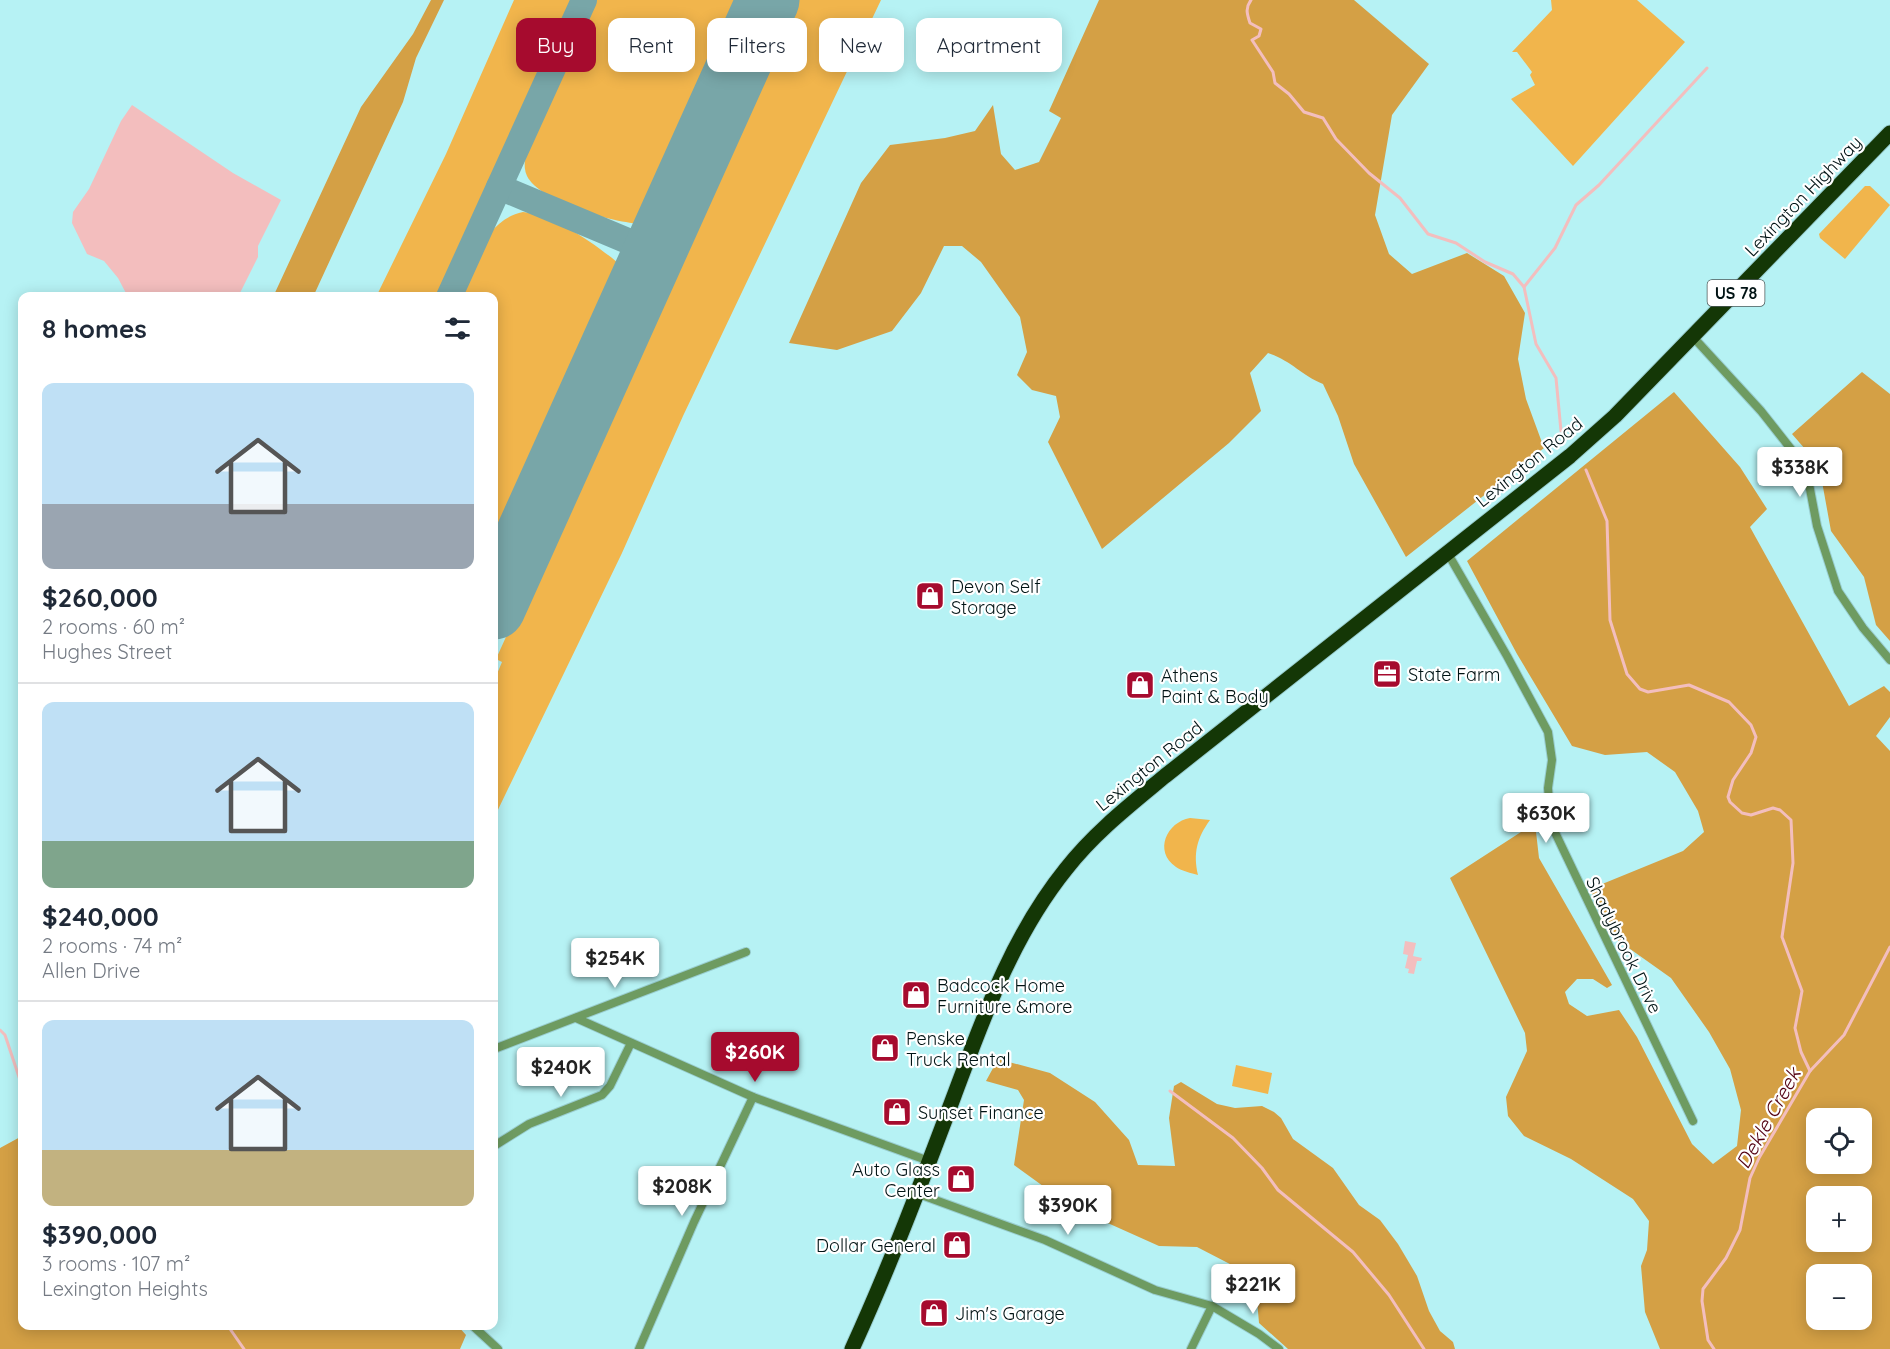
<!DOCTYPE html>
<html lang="en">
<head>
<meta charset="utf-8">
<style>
  :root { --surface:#fff; --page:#f6f6f7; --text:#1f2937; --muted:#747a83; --line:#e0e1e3; --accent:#a60b2e }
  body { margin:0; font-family:Quicksand,sans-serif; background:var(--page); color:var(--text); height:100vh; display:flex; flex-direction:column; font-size:22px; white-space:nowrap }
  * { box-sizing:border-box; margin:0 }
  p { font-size:20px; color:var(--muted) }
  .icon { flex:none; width:33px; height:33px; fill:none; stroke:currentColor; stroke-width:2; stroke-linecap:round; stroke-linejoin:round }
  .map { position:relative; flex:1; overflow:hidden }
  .side { position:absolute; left:18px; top:292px; width:480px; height:1038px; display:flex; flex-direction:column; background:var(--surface); border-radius:12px; box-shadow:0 3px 15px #0003 }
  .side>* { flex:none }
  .hud { position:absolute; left:516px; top:18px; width:570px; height:54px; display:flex; gap:12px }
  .buttons { position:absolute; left:1806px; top:1108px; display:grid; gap:12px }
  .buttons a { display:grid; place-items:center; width:66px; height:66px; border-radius:12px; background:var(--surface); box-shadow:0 3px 15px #0003; font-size:30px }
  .price { position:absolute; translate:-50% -51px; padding:0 14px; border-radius:6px; background:#fff; color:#222; font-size:20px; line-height:39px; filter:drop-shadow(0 2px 3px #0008) }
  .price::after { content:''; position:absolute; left:50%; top:36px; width:18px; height:14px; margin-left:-9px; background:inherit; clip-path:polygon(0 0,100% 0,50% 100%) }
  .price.current { background:var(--accent); color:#fff }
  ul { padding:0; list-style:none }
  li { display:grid; align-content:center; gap:12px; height:318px; padding:0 24px }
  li+li { border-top:2px solid var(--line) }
  li span { display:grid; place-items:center; height:186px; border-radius:12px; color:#555 }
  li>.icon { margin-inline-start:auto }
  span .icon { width:108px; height:108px; fill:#fffc; stroke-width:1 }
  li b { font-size:26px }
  h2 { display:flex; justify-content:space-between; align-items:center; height:72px; padding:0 24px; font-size:26px }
  .chip { padding:0 21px; border-radius:12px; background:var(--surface); box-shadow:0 3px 15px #0003; font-size:21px; line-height:54px }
  .chip.current { background:var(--accent); color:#fff }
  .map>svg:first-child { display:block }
  .green { fill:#f1b54c }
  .forest { fill:#d4a045; fill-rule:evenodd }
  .water { fill:#f3bebe }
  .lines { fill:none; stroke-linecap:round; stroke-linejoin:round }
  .stream { stroke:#f3bebe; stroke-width:3 }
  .taxiway { stroke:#78a6a8; stroke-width:26 }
  .runway { stroke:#78a6a8; stroke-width:63 }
  .street-casing { stroke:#99ced0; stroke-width:10 }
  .highway-casing { stroke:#99ced0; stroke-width:17 }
  .street { stroke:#6e9b61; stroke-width:8 }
  .highway { stroke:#143706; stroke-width:15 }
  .labels { text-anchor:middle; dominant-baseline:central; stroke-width:4.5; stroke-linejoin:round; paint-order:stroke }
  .shield { fill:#fff; stroke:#4c5a5a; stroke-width:1.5 }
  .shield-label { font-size:16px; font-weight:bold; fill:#001314 }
  .street-label { font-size:18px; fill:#001314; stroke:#fff }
  .poi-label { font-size:18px; fill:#001314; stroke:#fff; text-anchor:start }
  .water-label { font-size:20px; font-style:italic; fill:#530212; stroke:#fff }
</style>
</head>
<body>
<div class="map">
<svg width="1890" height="1349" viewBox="0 0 1890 1349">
  <rect width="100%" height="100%" fill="#b6f2f4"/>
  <g class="green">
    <path d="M514,0H571L437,297H376L446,154Z"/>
    <path d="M595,0H745L642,224C614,223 540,202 527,176C522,165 526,154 530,144Z"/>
    <path d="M793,0H881L683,416L622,553L494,818V681L502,662L496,659Z"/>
    <path d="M1551,0H1637L1685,42L1573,166L1511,99L1535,85L1530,75L1532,72L1517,52H1512L1552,10Z"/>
    <path d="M1865,186H1870L1890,205L1845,259L1820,238L1819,234Z"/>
    <path d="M523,212C557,216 598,246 623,267L494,553V297H460C475,264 484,220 523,212Z"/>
    <path d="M1190,818L1210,820C1197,838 1193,853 1198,875C1191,873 1182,871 1176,867C1153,851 1167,822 1190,818Z"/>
    <path d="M1236,1065L1272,1073L1268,1094L1232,1086Z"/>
  </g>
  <g class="forest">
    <path d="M431,0H444L416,58L403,102L313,297H273L361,107L413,34Z"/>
    <path d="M1099,0H1354L1429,64L1392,115L1375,215L1389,254L1412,274L1467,253L1504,276L1525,313L1518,359L1526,399L1544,448L1406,557L1354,464L1338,416L1323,384C1301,375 1292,361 1268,353L1250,373L1261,411L1229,443L1102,549L1048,442L1060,417L1056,396L1032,390L1017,375L1027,352L1020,317L981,262L962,246H944L921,293L892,331L837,350L789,343L861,183L890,145L945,138L975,131L993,105L1001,154L1015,170L1039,162L1061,118L1049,111Z"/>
    <path d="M1862,372L1890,394V641L1876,625L1864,577L1831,531L1819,465L1792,434Z"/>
    <path d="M1674,392L1740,467L1767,509L1750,527L1849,706L1884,686L1890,692V717L1876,736L1890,751V1349H1660L1645,1312L1641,1266L1647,1250L1649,1221L1633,1199L1571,1159L1524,1136L1508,1116L1506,1097L1527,1051L1525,1033L1450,878L1535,823L1539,858L1612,985L1607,988L1593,979H1577L1565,992L1569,1004L1587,1016L1619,1010L1637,1037L1692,1144L1713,1164L1737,1146L1741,1110L1730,1069L1709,1032L1671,978L1609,934L1590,889L1683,851L1704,832L1698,811L1675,772L1647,752L1605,755L1572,746L1517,654L1467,561ZM1816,1119H1862V1164H1816ZM1816,1197H1862V1242H1816ZM1816,1275H1862V1320H1816Z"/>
    <path d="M998,1059L1050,1073L1095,1102L1129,1140L1138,1165L1175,1166L1169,1118L1174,1086L1181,1082L1217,1104L1235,1108L1262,1106L1274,1112L1281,1118L1293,1139L1333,1168L1359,1205L1380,1220L1398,1244L1417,1276L1429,1311L1440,1331L1453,1342L1455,1349H1288L1259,1323L1255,1277L1197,1247L1159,1246L1072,1207L1014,1165L1024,1100L1018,1090L986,1081Z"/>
    <path d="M22,1136V1326H458L466,1335L460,1349H0V1148Z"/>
  </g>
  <g class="water">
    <path d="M132,105L233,173L281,200L258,246V257L238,297H128L118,278L104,261L87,254L72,223L73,212L89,189L121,121Z"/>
    <path d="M1405,941L1416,943L1413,956L1422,958L1421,961H1417L1414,974L1408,973L1409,969L1405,968L1408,955L1403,954Z"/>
  </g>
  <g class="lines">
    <g class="stream">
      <path d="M1251,0C1245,8 1247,14 1250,23L1261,29L1259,36L1252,40L1273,72L1275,83L1289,94L1304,112L1323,118L1336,139L1369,173L1400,198L1428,234L1456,243L1485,262L1513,274L1524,287"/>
      <path d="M1561,431L1556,378L1536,344L1524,287L1555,248L1576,205L1599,185L1707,68"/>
      <path d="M1586,470L1607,521L1610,620L1627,674L1640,689L1648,692L1689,685L1729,702L1751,725L1756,737L1751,753L1733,780L1728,797L1730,802L1742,813L1751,815L1773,808L1780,810L1791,820L1793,863L1782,937L1802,991L1795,1028L1801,1052L1810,1071"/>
      <path d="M0,1030L5,1035L22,1086"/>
      <path d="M1170,1091L1233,1138L1262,1168L1278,1190L1353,1252L1389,1295L1424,1349"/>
      <path d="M228,1326L244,1349"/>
      <path d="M1714,1349L1708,1340L1702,1301L1703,1289L1726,1258L1740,1230L1750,1178L1759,1158L1810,1071L1844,1035L1890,947"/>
    </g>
    <g class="taxiway">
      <path d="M499,187L654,252"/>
      <path d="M449,297L584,0"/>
    </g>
    <path class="runway" d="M494,608L768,0"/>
    <g class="street-casing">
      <g id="street">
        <path d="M1694,338L1761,411L1806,468L1817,526L1838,591L1863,628L1890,660"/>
        <path d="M1447,552L1507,656L1548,732L1552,760L1548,788L1551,824L1693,1121"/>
        <path d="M576,1018L753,1097L929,1161"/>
        <path d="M494,1049L746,952"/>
        <path d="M494,1146L529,1124L602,1095L610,1086L631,1043"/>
        <path d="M916,1193L1045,1240L1155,1290L1212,1306L1259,1334L1279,1349"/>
        <path d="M473,1326L498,1349"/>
        <path d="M639,1349L694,1222L753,1097"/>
        <path d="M1191,1349L1212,1306"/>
      </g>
    </g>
    <g class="highway-casing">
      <path id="highway" d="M852,1349C890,1266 922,1181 954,1096C984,1016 1012,936 1066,869C1094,833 1130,805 1165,776L1570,456L1615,416L1890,133"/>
    </g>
    <use href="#street" class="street"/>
    <use href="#highway" class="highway"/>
  </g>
  <defs>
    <g id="shop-square" transform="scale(1.5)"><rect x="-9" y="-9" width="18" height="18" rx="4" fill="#a60b2e" stroke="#fff"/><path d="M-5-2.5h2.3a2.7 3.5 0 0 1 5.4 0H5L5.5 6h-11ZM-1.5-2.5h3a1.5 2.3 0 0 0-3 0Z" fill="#fff"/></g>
    <g id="office-square" transform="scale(1.5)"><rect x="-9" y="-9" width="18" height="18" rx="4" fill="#a60b2e" stroke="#fff"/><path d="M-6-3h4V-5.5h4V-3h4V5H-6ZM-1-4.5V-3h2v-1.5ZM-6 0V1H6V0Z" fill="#fff"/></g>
  </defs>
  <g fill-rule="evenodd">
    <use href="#shop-square" x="930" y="596"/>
    <use href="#office-square" x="1387" y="674"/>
    <use href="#shop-square" x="1140" y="685"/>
    <use href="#shop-square" x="916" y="995"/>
    <use href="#shop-square" x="885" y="1048"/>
    <use href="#shop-square" x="897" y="1112"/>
    <use href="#shop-square" x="961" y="1179"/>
    <use href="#shop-square" x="957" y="1245"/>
    <use href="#shop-square" x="934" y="1313"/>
  </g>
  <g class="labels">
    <rect class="shield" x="1707.5" y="280" width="57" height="26" rx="4.5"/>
    <g class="shield-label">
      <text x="1736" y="293">US 78</text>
    </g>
    <g class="street-label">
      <text transform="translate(1803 196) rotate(-46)">Lexington Highway</text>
      <text transform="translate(1529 462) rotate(-39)">Lexington Road</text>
      <text transform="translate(1149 766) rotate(-39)">Lexington Road</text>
      <text transform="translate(1624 945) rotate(64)">Shadybrook Drive</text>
    </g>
    <g class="poi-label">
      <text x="951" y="586">Devon Self<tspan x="951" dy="21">Storage</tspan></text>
      <text x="1408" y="674">State Farm</text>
      <text x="1161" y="675">Athens<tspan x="1161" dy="21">Paint &amp; Body</tspan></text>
      <text x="937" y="985">Badcock Home<tspan x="937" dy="21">Furniture &amp;more</tspan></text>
      <text x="906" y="1038">Penske<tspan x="906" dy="21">Truck Rental</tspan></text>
      <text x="918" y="1112">Sunset Finance</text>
      <text x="940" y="1169" text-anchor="end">Auto Glass<tspan x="940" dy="21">Center</tspan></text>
      <text x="936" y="1245" text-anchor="end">Dollar General</text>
      <text x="955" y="1313">Jim's Garage</text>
    </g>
    <g class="water-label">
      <text transform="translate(1768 1118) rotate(-61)">Dekle Creek</text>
    </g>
  </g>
</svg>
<div class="buttons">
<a><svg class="icon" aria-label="locate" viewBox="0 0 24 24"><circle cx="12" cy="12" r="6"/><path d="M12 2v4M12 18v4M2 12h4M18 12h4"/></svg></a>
<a>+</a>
<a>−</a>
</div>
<b class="price" style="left:1800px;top:498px">$338K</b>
<b class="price" style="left:1546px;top:844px">$630K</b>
<b class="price" style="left:615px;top:989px">$254K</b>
<b class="price current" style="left:755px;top:1083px">$260K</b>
<b class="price" style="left:561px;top:1098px">$240K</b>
<b class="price" style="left:682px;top:1217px">$208K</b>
<b class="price" style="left:1068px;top:1236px">$390K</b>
<b class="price" style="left:1253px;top:1315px">$221K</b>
<div class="hud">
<a class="chip current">Buy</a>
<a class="chip">Rent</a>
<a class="chip">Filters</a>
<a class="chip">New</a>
<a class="chip">Apartment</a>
</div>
<section class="side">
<h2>8 homes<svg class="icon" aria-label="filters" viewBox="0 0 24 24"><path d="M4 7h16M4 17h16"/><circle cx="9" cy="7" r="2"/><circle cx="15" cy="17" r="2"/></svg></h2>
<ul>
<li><span style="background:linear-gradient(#bfe0f5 65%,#9aa5b1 0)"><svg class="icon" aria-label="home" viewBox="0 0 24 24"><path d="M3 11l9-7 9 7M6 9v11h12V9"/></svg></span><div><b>$260,000</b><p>2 rooms · 60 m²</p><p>Hughes Street</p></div></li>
<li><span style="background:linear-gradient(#bfe0f5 75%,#7fa58c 0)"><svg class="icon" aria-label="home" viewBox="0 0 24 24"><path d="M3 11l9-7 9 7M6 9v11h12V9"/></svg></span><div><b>$240,000</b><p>2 rooms · 74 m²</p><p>Allen Drive</p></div></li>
<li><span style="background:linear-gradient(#bfe0f5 70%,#c2b280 0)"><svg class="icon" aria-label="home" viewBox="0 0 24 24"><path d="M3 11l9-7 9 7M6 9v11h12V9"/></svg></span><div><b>$390,000</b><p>3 rooms · 107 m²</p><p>Lexington Heights</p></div></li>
</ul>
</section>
</div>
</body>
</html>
